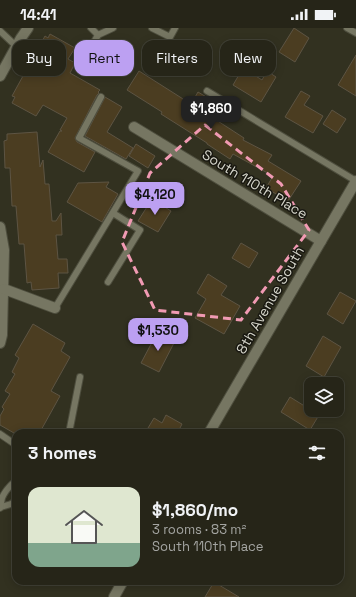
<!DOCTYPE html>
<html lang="en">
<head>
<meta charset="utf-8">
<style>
  :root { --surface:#262518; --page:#2e2d21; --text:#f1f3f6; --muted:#a4a5a2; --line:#424237; --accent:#bca0f2 }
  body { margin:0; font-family:"Space Grotesk",sans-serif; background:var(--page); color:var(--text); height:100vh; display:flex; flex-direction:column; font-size:15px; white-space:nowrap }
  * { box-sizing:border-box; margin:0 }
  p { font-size:13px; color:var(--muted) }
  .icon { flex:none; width:22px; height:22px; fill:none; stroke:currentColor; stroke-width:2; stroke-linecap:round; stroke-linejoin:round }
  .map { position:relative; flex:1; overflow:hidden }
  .details { position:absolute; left:12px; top:401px; width:332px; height:156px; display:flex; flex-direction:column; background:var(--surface); border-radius:12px; box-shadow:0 2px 10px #0003,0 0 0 1px var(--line) }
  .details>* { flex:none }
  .banner { position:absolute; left:12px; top:12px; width:332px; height:36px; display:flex; gap:8px }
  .controls { position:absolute; left:304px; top:349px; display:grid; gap:8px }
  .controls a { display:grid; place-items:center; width:40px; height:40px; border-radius:8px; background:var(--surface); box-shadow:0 2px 10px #0003,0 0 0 1px var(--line); font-size:20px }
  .price { position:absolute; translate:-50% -34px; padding:0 9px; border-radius:8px; background:var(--accent); color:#111; font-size:13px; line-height:26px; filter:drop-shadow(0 1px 2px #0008) }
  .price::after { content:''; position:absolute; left:50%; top:24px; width:12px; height:9px; margin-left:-6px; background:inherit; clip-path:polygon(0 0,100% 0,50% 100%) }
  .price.active { background:#222; color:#fff }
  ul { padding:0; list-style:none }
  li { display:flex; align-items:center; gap:12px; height:100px; padding:0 16px }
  li span { display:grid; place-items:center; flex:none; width:112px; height:80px; border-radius:12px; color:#555 }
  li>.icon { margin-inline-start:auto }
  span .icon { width:48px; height:48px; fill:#fffc; stroke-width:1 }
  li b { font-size:17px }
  h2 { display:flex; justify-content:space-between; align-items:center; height:48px; padding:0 16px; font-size:17px }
  .chip { padding:0 14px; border-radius:12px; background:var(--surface); box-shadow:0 2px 10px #0003,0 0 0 1px var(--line); font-size:14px; line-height:36px }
  .chip.active { background:var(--accent); color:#111 }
  .status { display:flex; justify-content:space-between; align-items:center; height:28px; padding:0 20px; background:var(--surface); direction:ltr }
  .status svg { height:11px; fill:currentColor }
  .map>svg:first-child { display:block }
  .building { fill:#4b3d21; stroke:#5d5443 }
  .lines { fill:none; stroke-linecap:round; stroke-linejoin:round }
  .service-casing { stroke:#4e4e3e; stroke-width:8 }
  .minor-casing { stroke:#4e4e3e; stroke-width:12 }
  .tertiary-casing { stroke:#4e4e3e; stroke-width:12 }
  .service { stroke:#767662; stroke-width:6 }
  .minor { stroke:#767662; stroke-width:10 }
  .tertiary { stroke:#767662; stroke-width:10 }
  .marked { fill:none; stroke:#f19ab3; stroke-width:3; stroke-dasharray:8 5; stroke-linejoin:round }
  .labels { text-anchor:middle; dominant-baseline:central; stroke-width:3; stroke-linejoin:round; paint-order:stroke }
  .street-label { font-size:14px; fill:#d5d5ca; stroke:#191811 }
</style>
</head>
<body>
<div class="status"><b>14:41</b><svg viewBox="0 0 49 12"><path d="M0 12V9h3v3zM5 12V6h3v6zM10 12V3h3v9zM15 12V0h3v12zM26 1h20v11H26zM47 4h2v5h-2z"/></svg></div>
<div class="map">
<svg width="356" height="569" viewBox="0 0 356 569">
  <rect width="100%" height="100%" fill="#323120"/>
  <g class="building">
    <path d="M294,0L309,10L295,34L279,24Z"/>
    <path d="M50,6L75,20L68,31L75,35L70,45L100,62L98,64L99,65L97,67L75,110L77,114L95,124L84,144L48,124L60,103H62L60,102L67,90L43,77L36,88L12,75L15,69L12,68L45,8L48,10Z"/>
    <path d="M356,27V68L338,57Z"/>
    <path d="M243,40L262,52L267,43L276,49L261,74L233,57Z"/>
    <path d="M139,43L191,76L198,64L218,76L210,88L244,110L243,112L272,127L268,133L301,153L288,173L266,160L273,148L233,126L230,131L207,116V115L161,86L162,84L127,62Z"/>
    <path d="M301,63L310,68L304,77L323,88L313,105L285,89Z"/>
    <path d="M105,69L122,79L107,104L133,120L126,131L85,108Z"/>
    <path d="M332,82L346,91L337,105L323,96Z"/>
    <path d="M37,104L40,139L43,132L45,156H49L52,193H56L61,185L62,207H56L58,231H67L68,245H58L59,260L32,262L31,254L27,255L24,216H19L16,178H12L10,140H5L4,113L7,112V106Z"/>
    <path d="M136,116L155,128L148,140L129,128Z"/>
    <path d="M109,154L106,159L118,166L102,194L67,174L78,155Z"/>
    <path d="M152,171L171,183L158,204L138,193Z"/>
    <path d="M241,215L258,225L249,240L232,230Z"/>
    <path d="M208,246L227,258L221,267L240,278L224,306L195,290L206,271L197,265Z"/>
    <path d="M340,264L356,273L343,296L327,286Z"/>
    <path d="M33,296L65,315L61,323L70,329L51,363L60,368L40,404L35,402L33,405H14L0,397V388L4,381L2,379L10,366L5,363L15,346L12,344L19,330L15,327Z"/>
    <path d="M158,303L175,313L159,344L141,335Z"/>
    <path d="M323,308L341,319L324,349L306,338Z"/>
    <path d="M290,369L319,387L310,402L281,384Z"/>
    <path d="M166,387L182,396L178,404L180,405H145L154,390L162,395Z"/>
    <path d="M214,554L239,569H205Z"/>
  </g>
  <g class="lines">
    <g class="service-casing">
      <g id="service">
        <path d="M152,0L170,9L175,0"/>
        <path d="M347,0L356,5"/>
        <path d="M0,3L16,18"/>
        <path d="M98,7L113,0"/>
        <path d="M80,39L98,7L91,0"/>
        <path d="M207,63L356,153"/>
        <path d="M108,254L140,202L113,185"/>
        <path d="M55,280L138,143L79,110L101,69"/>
        <path d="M69,405L80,349"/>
        <path d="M0,406L16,417"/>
        <path d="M1,479L11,476L16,473"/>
        <path d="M0,480C1,477 1,474 2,470C4,465 8,460 12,456H16"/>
      </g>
    </g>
    <g class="minor-casing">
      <g id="minor">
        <path d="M0,48L21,10L28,0"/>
        <path d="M134,99L321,213"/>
        <path d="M0,199L4,222L2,307L0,315"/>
        <path d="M4,261L55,280"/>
      </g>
    </g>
    <g class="tertiary-casing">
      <g id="tertiary">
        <path d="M209,405L356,153"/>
        <path d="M114,569L123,553"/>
      </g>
    </g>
    <use href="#service" class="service"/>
    <use href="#minor" class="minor"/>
    <use href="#tertiary" class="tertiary"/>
  </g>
  <path class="marked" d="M205,97L281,156L309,202L241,292L155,282L122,214L150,145Z"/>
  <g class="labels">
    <g class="street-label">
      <text transform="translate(255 156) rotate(31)">South 110th Place</text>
      <text transform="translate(270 272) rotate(-60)">8th Avenue South</text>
    </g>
  </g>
</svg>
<div class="controls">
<a><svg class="icon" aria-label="layers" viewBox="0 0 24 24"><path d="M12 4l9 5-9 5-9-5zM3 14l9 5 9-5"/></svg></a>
</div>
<b class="price active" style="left:211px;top:102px">$1,860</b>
<b class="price" style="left:155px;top:188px">$4,120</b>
<b class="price" style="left:158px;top:324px">$1,530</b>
<div class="banner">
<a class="chip">Buy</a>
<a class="chip active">Rent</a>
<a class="chip">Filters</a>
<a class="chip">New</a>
</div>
<section class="details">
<h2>3 homes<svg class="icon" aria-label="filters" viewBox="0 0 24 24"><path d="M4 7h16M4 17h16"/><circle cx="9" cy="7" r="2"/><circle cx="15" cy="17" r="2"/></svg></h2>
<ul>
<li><span style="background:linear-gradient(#dfe7d0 70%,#7fa58c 0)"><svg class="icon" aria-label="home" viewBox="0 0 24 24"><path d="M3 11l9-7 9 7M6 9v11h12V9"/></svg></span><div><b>$1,860/mo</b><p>3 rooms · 83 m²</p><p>South 110th Place</p></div></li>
</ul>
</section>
</div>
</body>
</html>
